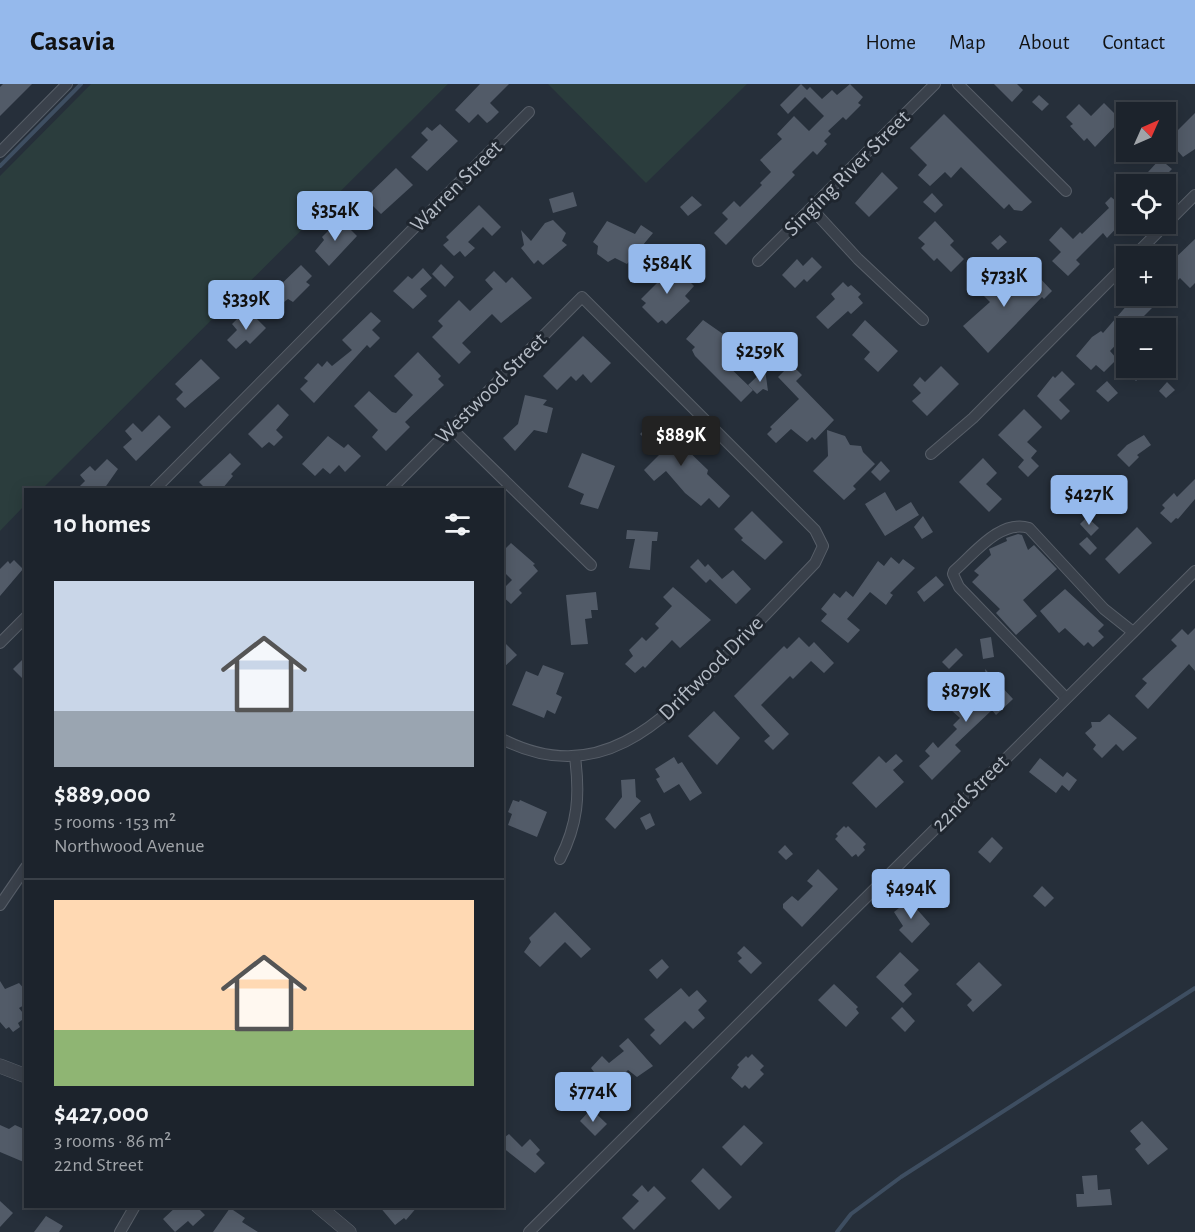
<!DOCTYPE html>
<html lang="en">
<head>
<meta charset="utf-8">
<style>
  :root { --surface:#1c232c; --page:#292f38; --text:#f1f3f6; --muted:#a0a4a9; --line:#3a4048; --accent:#95b9ec }
  body { margin:0; font-family:"Alegreya Sans",sans-serif; background:var(--page); color:var(--text); height:100vh; display:flex; flex-direction:column; font-size:22px; white-space:nowrap }
  * { box-sizing:border-box; margin:0 }
  p { font-size:20px; color:var(--muted) }
  .icon { flex:none; width:33px; height:33px; fill:none; stroke:currentColor; stroke-width:2; stroke-linecap:round; stroke-linejoin:round }
  .map { position:relative; flex:1; overflow:hidden }
  .sheet { position:absolute; left:24px; top:404px; width:480px; height:720px; display:flex; flex-direction:column; background:var(--surface); border-radius:0px; box-shadow:0 3px 15px #0003,0 0 0 2px var(--line) }
  .sheet>* { flex:none }
  .needle { width:39px; rotate:45deg }
  .tools { position:absolute; left:1116px; top:18px; display:grid; gap:12px }
  .tools a { display:grid; place-items:center; width:60px; height:60px; border-radius:0px; background:var(--surface); box-shadow:0 3px 15px #0003,0 0 0 2px var(--line); font-size:30px }
  .price { position:absolute; translate:-50% -51px; padding:0 14px; border-radius:6px; background:var(--accent); color:#111; font-size:20px; line-height:39px; filter:drop-shadow(0 2px 3px #0008) }
  .price::after { content:''; position:absolute; left:50%; top:36px; width:18px; height:14px; margin-left:-9px; background:inherit; clip-path:polygon(0 0,100% 0,50% 100%) }
  .price.active { background:#222; color:#fff }
  ul { padding:0; list-style:none }
  li { display:grid; align-content:center; gap:12px; height:318px; padding:0 30px }
  li+li { border-top:2px solid var(--line) }
  li span { display:grid; place-items:center; height:186px; border-radius:0px; color:#555 }
  li>.icon { margin-inline-start:auto }
  span .icon { width:108px; height:108px; fill:#fffc; stroke-width:1 }
  li b { font-size:26px }
  h2 { display:flex; justify-content:space-between; align-items:center; height:72px; padding:0 30px; font-size:26px }
  header { display:flex; align-items:center; gap:36px; box-sizing:border-box; height:84px; padding:0 30px; background:var(--accent); color:#111 }
  header strong { font-size:28px }
  nav { display:flex; gap:33px; margin-inline-start:auto; font-size:21px }
  .map>svg:first-child { display:block }
  .green { fill:#2b3d3d }
  .lines { fill:none; stroke-linecap:round; stroke-linejoin:round }
  .stream { stroke:#3e4e61; stroke-width:4 }
  .building { fill:#525b68 }
  .minor-casing { stroke:#585f69; stroke-width:12 }
  .tertiary-casing { stroke:#585f69; stroke-width:15 }
  .minor { stroke:#3a414b; stroke-width:10 }
  .tertiary { stroke:#3a414b; stroke-width:14 }
  .labels { text-anchor:middle; dominant-baseline:central; stroke-width:6; stroke-linejoin:round; paint-order:stroke }
  .street-label { font-size:22px; fill:#b5bcc6; stroke:#1f262f }
</style>
</head>
<body>
<header>
<strong>Casavia</strong>
<nav><a>Home</a><a>Map</a><a>About</a><a>Contact</a></nav>
</header>
<div class="map">
<svg width="1195" height="1148" viewBox="0 0 1195 1148">
  <rect width="100%" height="100%" fill="#262f3a"/>
  <g class="green">
    <path d="M91,0H448L42,405H26L25,421L0,447V92Z"/>
    <path d="M548,0H747L646,99Z"/>
  </g>
  <g class="lines">
    <g class="stream">
      <path d="M0,82L81,0"/>
      <path d="M837,1148L851,1130L901,1093L1195,904"/>
    </g>
  </g>
  <g class="building">
    <path d="M3,0H32L0,32V3Z"/>
    <path d="M480,0H509L490,19L499,28L491,36L487,39L478,30L469,39L455,26Z"/>
    <path d="M801,0L807,6L810,3L822,15L832,6L837,11L850,0L863,13L858,19L861,21L846,36L843,33L828,47L831,50L824,57L827,60L817,71L813,67L792,88L795,91L726,161L714,149L728,135L722,129L734,117L740,123L762,101L760,99L771,88L760,76L782,55L777,50L794,32L809,47L824,32L805,13L788,30L780,21Z"/>
    <path d="M994,0H1017L1023,6L1012,18Z"/>
    <path d="M1039,11L1049,20L1042,27L1032,18Z"/>
    <path d="M1104,19L1121,36L1095,63L1087,54L1084,57L1070,42L1073,40L1066,33L1079,20L1091,32Z"/>
    <path d="M1195,29V65L1183,73L1168,56Z"/>
    <path d="M944,30L1032,118L1022,127L1014,126L1009,120L1004,125L961,83L951,94L945,88L930,102L918,91L927,81L910,64Z"/>
    <path d="M440,40L458,57L427,87L411,73L428,56L421,49L427,43L432,47Z"/>
    <path d="M1160,75L1172,85L1163,94L1164,96L1160,100H1137Z"/>
    <path d="M396,84L413,101L381,130L365,114Z"/>
    <path d="M882,88L898,104L869,133L855,119Z"/>
    <path d="M573,108L577,122L553,129L549,115Z"/>
    <path d="M932,109L943,121L935,129L923,118Z"/>
    <path d="M692,112L702,121L688,132L680,123Z"/>
    <path d="M1121,112L1126,117V134L1107,154L1103,149L1076,176L1080,180L1068,192L1052,177L1061,168L1049,156L1061,143L1073,155L1080,148L1082,150L1109,124L1105,119L1111,113L1116,117Z"/>
    <path d="M479,121L501,143L492,152L483,143L468,158L475,164L465,173L460,167L454,172L443,161L449,156L446,153Z"/>
    <path d="M340,135L357,152L329,182L315,167L324,156L322,153Z"/>
    <path d="M553,136L566,149L562,157L567,161L543,181L538,176L534,180L521,164L524,161L521,146L531,157L545,139Z"/>
    <path d="M607,137L635,150L641,141L653,149L627,180L615,174L608,178L597,170L598,162L593,158Z"/>
    <path d="M935,137L954,157L950,161L964,175L951,188L937,174L934,177L921,164L925,160L918,154Z"/>
    <path d="M1000,151L1007,158L998,166L991,159Z"/>
    <path d="M1195,155V199L1190,204L1180,194L1166,208V172L1171,178Z"/>
    <path d="M812,173L822,183L807,198L804,195L795,204L782,191L797,175L803,182Z"/>
    <path d="M670,178L694,202L685,212L690,217L666,240L662,236L658,239L642,223L646,219L641,215L658,198L654,194Z"/>
    <path d="M441,180L454,193L445,203L432,190Z"/>
    <path d="M301,181L312,192L306,198L310,201L293,218L288,215L284,218L274,207Z"/>
    <path d="M423,184L432,194L420,205L427,212L413,225L393,207L408,192L412,195Z"/>
    <path d="M1001,185L1021,204L1036,190L1052,207L1044,215L1042,213L988,269L963,242L990,218L980,208Z"/>
    <path d="M494,187L506,199L512,193L532,214L501,239L492,230L462,259L471,268L459,280L432,253L443,242L438,237L459,216L470,227L493,205L485,196Z"/>
    <path d="M843,198L848,203L851,201L861,210L858,213L863,219L851,230L848,227L828,245L816,233L835,215L831,210Z"/>
    <path d="M1135,212H1143L1154,222L1132,244H1126V250L1110,267L1117,275L1104,288L1096,281L1091,286L1076,272L1092,253L1101,247L1103,249Z"/>
    <path d="M371,228L381,237L372,246L380,254L370,264L367,261L314,319L300,305L308,297L304,294L318,279L322,283L327,277L332,282L352,266L342,256Z"/>
    <path d="M242,230L247,236L253,231L266,244L250,260L246,256L236,265L227,256L237,246L232,240Z"/>
    <path d="M703,236L723,250L722,254L734,265L723,277L753,306L741,318L695,272L692,266L695,263L686,255Z"/>
    <path d="M865,236L898,267L878,288L864,275L870,268L852,251Z"/>
    <path d="M583,252L611,279L591,299L583,290L576,297L571,292L557,306L543,292Z"/>
    <path d="M418,268L441,292L438,295L444,301L405,338L410,343L386,367L372,353L378,346L354,322L369,307L392,328L396,329L413,311L394,292Z"/>
    <path d="M201,275L220,294L185,324L176,315L183,308L175,300Z"/>
    <path d="M791,280L802,291L796,297L834,336L815,356L812,353L807,358L791,345L776,359L767,350L772,345L770,343L799,315L778,293Z"/>
    <path d="M941,282L959,300L927,332L912,317L921,309L913,301L920,293L925,298Z"/>
    <path d="M1122,284H1138L1144,290L1136,297Z"/>
    <path d="M765,285L768,307L763,305L757,310L748,301Z"/>
    <path d="M1062,287L1075,300L1059,316L1070,327L1061,336L1037,312L1053,292L1055,294Z"/>
    <path d="M1107,297L1118,309L1108,318L1096,307Z"/>
    <path d="M1167,298L1175,306L1166,314L1159,307Z"/>
    <path d="M525,311L547,316L543,321L553,324L547,349L534,346L515,367L503,354L518,340Z"/>
    <path d="M278,320L289,331L276,346L283,353L274,362L269,358L262,364L248,350Z"/>
    <path d="M1024,325L1042,343L1027,358L1037,367L1031,374L1039,382L1028,393L1018,383L1024,376L998,351Z"/>
    <path d="M159,331L171,343L136,377L123,363L132,355L125,347L133,339L142,348Z"/>
    <path d="M655,335L708,386L707,390L730,412L719,424L709,414L701,422L685,409L666,387L654,397L644,386L660,370L640,350Z"/>
    <path d="M827,346L845,352L850,361L861,362L863,368L875,380L853,402L856,405L844,416L813,387L828,372Z"/>
    <path d="M1144,351L1151,361L1137,371L1139,373L1129,383L1117,371L1127,361Z"/>
    <path d="M328,352L344,364L348,360L361,372L345,388L339,381L330,390L323,384L315,392L302,380Z"/>
    <path d="M230,369L241,380L231,390L233,392L222,405H206L199,398Z"/>
    <path d="M582,369L615,382L598,425L580,420L584,410L568,403Z"/>
    <path d="M983,374L997,389L986,400L1002,415L989,428L959,398Z"/>
    <path d="M107,375L118,385L104,405H77L85,397L80,391L90,382L95,387Z"/>
    <path d="M881,377L890,387L880,397L871,388Z"/>
    <path d="M1195,395V415L1178,435L1176,434L1171,439L1160,429L1165,424L1162,421L1174,409L1177,413Z"/>
    <path d="M885,408L896,427L911,418L919,431L885,452L865,420Z"/>
    <path d="M752,427L783,458L765,476L741,456L743,454L734,445Z"/>
    <path d="M923,432L933,448L922,455L914,443Z"/>
    <path d="M1087,433L1099,444L1091,452L1080,440Z"/>
    <path d="M1137,443L1152,459L1119,490L1105,475Z"/>
    <path d="M627,446L658,448L657,457H652L650,486L629,484L635,455H626Z"/>
    <path d="M1018,450L1022,451L1028,466L1034,461L1057,485L1023,516L1037,532L1016,551L996,529L1000,525L972,498L979,491L974,487L991,471L989,465L1007,457L1006,454Z"/>
    <path d="M1087,453L1097,464L1090,471L1079,460Z"/>
    <path d="M511,459L535,480L533,481L538,487L519,506L522,509L511,520L502,512V506L512,496L502,486V468Z"/>
    <path d="M891,473L899,480L903,475L915,484L890,509L893,511L886,521L870,508L847,535L860,546L848,559L821,537L827,530L821,525L834,509L840,514L846,507L853,513L878,477L884,482Z"/>
    <path d="M698,475L705,483L708,480L722,495L733,486L751,505L736,520L710,495L706,499L690,483Z"/>
    <path d="M14,476L23,485L0,512V485L8,477L10,480Z"/>
    <path d="M936,492L944,501L924,518L917,508Z"/>
    <path d="M673,503L711,536L680,564L672,556L645,584L643,582L635,589L625,580L633,572L629,566L642,553L646,557L659,544L655,540L672,522L663,513Z"/>
    <path d="M1065,505L1104,541L1098,547L1104,553L1093,563L1088,558L1084,562L1065,544L1059,549L1040,527Z"/>
    <path d="M596,508L598,526H591L592,534L585,535L588,560L571,561L566,511Z"/>
    <path d="M1195,544V587L1189,580L1148,625L1135,612L1147,599L1142,595L1177,562L1171,556L1182,545L1188,551Z"/>
    <path d="M799,553L809,563L814,558L834,579L824,589L811,577L793,595L790,592L761,621L789,650L773,666L764,657L770,652L734,612L784,562L787,565Z"/>
    <path d="M991,553L994,573L983,575L980,555Z"/>
    <path d="M502,556L517,571L502,585Z"/>
    <path d="M956,564L963,571L949,585L942,578Z"/>
    <path d="M26,572V598L13,585Z"/>
    <path d="M543,581L564,589L556,610L562,613L555,630L547,626L544,634L512,621L526,587L538,592Z"/>
    <path d="M985,585L1013,615L996,631L992,626L955,661L961,667L932,696L919,682L930,672L925,667L933,658L938,664L957,645L953,641L960,634L951,626L987,596Z"/>
    <path d="M714,627L740,654L717,681L688,652Z"/>
    <path d="M1109,630L1137,654L1123,667L1116,660L1102,674L1093,665L1096,661L1085,649L1092,643L1091,638H1100Z"/>
    <path d="M896,670L903,677L893,686L904,698L876,724L852,699L879,672L886,679Z"/>
    <path d="M674,673L678,680L682,678L702,709L690,717L679,700L664,709L656,695L660,693L655,685Z"/>
    <path d="M1040,674L1063,693L1067,688L1077,696L1069,707L1062,701L1056,709L1029,688Z"/>
    <path d="M635,695L636,713L641,717L615,745L605,735L622,713L621,696Z"/>
    <path d="M513,716L519,718L520,716L547,728L537,753L508,741L512,730L508,728Z"/>
    <path d="M650,729L655,741L646,746L640,734Z"/>
    <path d="M844,742L846,744L848,742L866,760L863,763L865,766L858,773L856,770L852,773L835,755L838,752L836,750Z"/>
    <path d="M992,753L1003,764L990,779L978,768Z"/>
    <path d="M785,761L793,770L786,776L778,768Z"/>
    <path d="M818,785L838,805L802,843L783,824V820L792,812L798,817L813,802L807,797Z"/>
    <path d="M1042,802L1054,814L1045,823L1033,812Z"/>
    <path d="M907,814L930,840L912,859L899,846L903,842L894,828L899,824L896,821L902,815L904,817Z"/>
    <path d="M555,828L591,865L581,874L565,858L540,883L524,868L531,858L529,854Z"/>
    <path d="M744,862L762,879L751,890L738,877L742,874L737,869Z"/>
    <path d="M900,868L919,886L904,901L912,910L903,919L876,893Z"/>
    <path d="M662,875L669,883L657,895L649,886Z"/>
    <path d="M979,878L1002,901L973,928L967,921L972,916L956,900Z"/>
    <path d="M0,897L5,905L19,899L26,907V920L19,924L26,933L18,939L20,943L13,948L9,943L6,945L0,938Z"/>
    <path d="M834,900L858,923L856,925L859,929L846,943L818,916Z"/>
    <path d="M681,904L689,913L697,906L707,917L698,926L705,934L693,945L685,937L660,961L650,951L655,946L644,935Z"/>
    <path d="M902,923L915,937L905,948L891,934Z"/>
    <path d="M628,954L653,982L637,993L628,986L614,1000L612,998L604,1003L591,990L594,988L591,984L602,972L609,979L624,967L619,962Z"/>
    <path d="M752,970L764,982L760,986L764,990L749,1005L745,1001L742,1004L731,994L739,983L737,981L746,972L748,974Z"/>
    <path d="M591,1025L607,1040L595,1052L580,1037Z"/>
    <path d="M1142,1037L1168,1065L1148,1081L1135,1065L1141,1060L1130,1047Z"/>
    <path d="M0,1041L9,1045L15,1041L26,1046V1079L0,1068Z"/>
    <path d="M744,1041L763,1059L741,1082L722,1063Z"/>
    <path d="M509,1050L522,1063L530,1055L540,1066L536,1070L545,1079L535,1089L502,1063V1055Z"/>
    <path d="M703,1084L732,1113L719,1126L691,1097Z"/>
    <path d="M1097,1091L1098,1106L1110,1105L1112,1121L1077,1123L1076,1110H1084L1082,1092Z"/>
    <path d="M642,1101L648,1108L654,1102L666,1114L634,1146L622,1134L639,1117L632,1111Z"/>
    <path d="M0,1117L13,1129L0,1143Z"/>
    <path d="M177,1122H196L205,1131L193,1142L188,1137L175,1148L163,1135Z"/>
    <path d="M379,1122H418L406,1136L404,1134L395,1141Z"/>
    <path d="M230,1124L245,1134L242,1138L258,1148H213Z"/>
    <path d="M46,1132L63,1142L59,1148H34Z"/>
  </g>
  <g class="lines">
    <g class="minor-casing">
      <g id="minor">
        <path d="M958,0L1066,107"/>
        <path d="M0,68L67,0"/>
        <path d="M812,125L858,175L923,236"/>
        <path d="M1134,172L1195,111"/>
        <path d="M758,177L935,0"/>
        <path d="M451,344L591,481"/>
        <path d="M931,370L973,334L1126,180"/>
        <path d="M155,405L529,28"/>
        <path d="M391,405L582,213L815,446L823,462L815,479C785,510 756,541 726,572C663,637 600,705 502,655"/>
        <path d="M0,559L26,533"/>
        <path d="M1066,614L959,503L953,490L954,487C974,470 1000,435 1029,444L1104,525L1133,548"/>
        <path d="M560,775C578,740 580,711 575,673"/>
        <path d="M0,821L26,783"/>
        <path d="M120,1148L135,1122"/>
        <path d="M529,1148L1195,487"/>
      </g>
    </g>
    <g class="tertiary-casing">
      <g id="tertiary">
        <path d="M0,982L26,992"/>
        <path d="M318,1122L349,1148"/>
      </g>
    </g>
    <use href="#minor" class="minor"/>
    <use href="#tertiary" class="tertiary"/>
  </g>
  <g class="labels">
    <g class="street-label">
      <text transform="translate(847 89) rotate(-45)">Singing River Street</text>
      <text transform="translate(456 102) rotate(-45)">Warren Street</text>
      <text transform="translate(491 304) rotate(-45)">Westwood Street</text>
      <text transform="translate(711 584) rotate(-45)">Driftwood Drive</text>
      <text transform="translate(970 709) rotate(-45)">22nd Street</text>
    </g>
  </g>
</svg>
<div class="tools">
<a><svg class="needle" viewBox="-14 -14 28 28"><path d="M0-13l5 13h-10z" fill="#e53935"/><path d="M0 13l5-13h-10z" fill="#a0a4a9"/></svg></a>
<a><svg class="icon" aria-label="locate" viewBox="0 0 24 24"><circle cx="12" cy="12" r="6"/><path d="M12 2v4M12 18v4M2 12h4M18 12h4"/></svg></a>
<a>+</a>
<a>−</a>
</div>
<b class="price" style="left:335px;top:158px">$354K</b>
<b class="price" style="left:667px;top:211px">$584K</b>
<b class="price" style="left:1004px;top:224px">$733K</b>
<b class="price" style="left:246px;top:247px">$339K</b>
<b class="price" style="left:760px;top:299px">$259K</b>
<b class="price active" style="left:681px;top:383px">$889K</b>
<b class="price" style="left:1089px;top:442px">$427K</b>
<b class="price" style="left:966px;top:639px">$879K</b>
<b class="price" style="left:911px;top:836px">$494K</b>
<b class="price" style="left:593px;top:1039px">$774K</b>
<section class="sheet">
<h2>10 homes<svg class="icon" aria-label="filters" viewBox="0 0 24 24"><path d="M4 7h16M4 17h16"/><circle cx="9" cy="7" r="2"/><circle cx="15" cy="17" r="2"/></svg></h2>
<ul>
<li><span style="background:linear-gradient(#c9d6e8 70%,#9aa5b1 0)"><svg class="icon" aria-label="home" viewBox="0 0 24 24"><path d="M3 11l9-7 9 7M6 9v11h12V9"/></svg></span><div><b>$889,000</b><p>5 rooms · 153 m²</p><p>Northwood Avenue</p></div></li>
<li><span style="background:linear-gradient(#ffd9b3 70%,#8fb573 0)"><svg class="icon" aria-label="home" viewBox="0 0 24 24"><path d="M3 11l9-7 9 7M6 9v11h12V9"/></svg></span><div><b>$427,000</b><p>3 rooms · 86 m²</p><p>22nd Street</p></div></li>
</ul>
</section>
</div>
</body>
</html>
